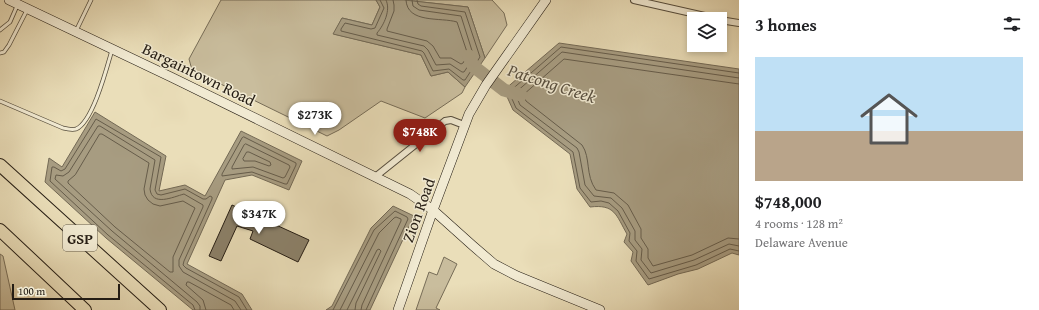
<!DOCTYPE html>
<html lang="en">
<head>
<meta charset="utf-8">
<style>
  :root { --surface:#fff; --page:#f6f6f6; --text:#202124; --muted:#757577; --line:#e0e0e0; --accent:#8f2418 }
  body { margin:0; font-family:"Gentium Book Plus",serif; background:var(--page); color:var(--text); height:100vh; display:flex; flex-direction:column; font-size:15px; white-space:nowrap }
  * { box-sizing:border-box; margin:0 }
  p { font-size:13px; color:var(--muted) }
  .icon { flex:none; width:22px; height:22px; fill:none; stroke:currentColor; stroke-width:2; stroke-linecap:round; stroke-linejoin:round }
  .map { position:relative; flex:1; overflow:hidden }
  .sheet { display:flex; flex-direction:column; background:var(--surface); width:300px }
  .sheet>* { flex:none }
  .controls { position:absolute; left:687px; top:12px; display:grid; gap:8px }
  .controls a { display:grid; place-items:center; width:40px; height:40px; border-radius:0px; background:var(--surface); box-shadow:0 2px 6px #0003; font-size:20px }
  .scale { position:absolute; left:12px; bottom:10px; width:108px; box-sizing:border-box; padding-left:4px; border:2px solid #251d14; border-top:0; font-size:11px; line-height:14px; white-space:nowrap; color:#251d14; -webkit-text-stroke:3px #f1ead2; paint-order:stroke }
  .price { position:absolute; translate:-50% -34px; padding:0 9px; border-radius:14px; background:#fff; color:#222; font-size:13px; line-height:26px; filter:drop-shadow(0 1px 2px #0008) }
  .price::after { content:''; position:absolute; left:50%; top:24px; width:12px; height:9px; margin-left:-6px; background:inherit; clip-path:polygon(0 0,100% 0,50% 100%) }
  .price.active { background:var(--accent); color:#fff }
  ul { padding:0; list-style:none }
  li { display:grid; align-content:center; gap:8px; height:212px; padding:0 16px }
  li+li { border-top:1px solid var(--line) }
  li span { display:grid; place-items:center; height:124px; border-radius:0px; color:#555 }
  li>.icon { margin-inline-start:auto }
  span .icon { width:72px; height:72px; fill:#fffc; stroke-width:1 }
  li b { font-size:17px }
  h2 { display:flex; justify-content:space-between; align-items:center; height:48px; padding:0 16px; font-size:17px }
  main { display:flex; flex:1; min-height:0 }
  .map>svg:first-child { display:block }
  .green { fill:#c9bd9d; stroke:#776d58 }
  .water { fill:#a79c81; stroke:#736955 }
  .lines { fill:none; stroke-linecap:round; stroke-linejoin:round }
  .shore { stroke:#665c4a; stroke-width:1 }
  .river { stroke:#a79c81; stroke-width:13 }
  .building { fill:#8b816a; stroke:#251d14 }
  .lane-casing { stroke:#564d3d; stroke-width:4.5 }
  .street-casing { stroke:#564d3d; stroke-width:8 }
  .secondary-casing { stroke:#251d14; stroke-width:10 }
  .highway-casing { stroke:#251d14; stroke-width:14 }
  .lane { stroke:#f1ead2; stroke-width:3 }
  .street { stroke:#f1ead2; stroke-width:6 }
  .secondary { stroke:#f1ead2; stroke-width:9 }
  .highway { stroke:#eadeb9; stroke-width:12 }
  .labels { text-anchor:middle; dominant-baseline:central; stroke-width:3; stroke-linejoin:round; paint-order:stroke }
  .shield { fill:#f1ead2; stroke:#625a4d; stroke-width:1 }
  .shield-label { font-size:15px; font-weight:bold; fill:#251d14 }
  .street-label { font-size:16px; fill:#251d14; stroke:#f1ead2 }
  .water-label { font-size:17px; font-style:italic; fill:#595040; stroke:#f1ead2 }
</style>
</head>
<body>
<main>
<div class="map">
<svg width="739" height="310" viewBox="0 0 739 310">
  <rect width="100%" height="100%" fill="#eadeb9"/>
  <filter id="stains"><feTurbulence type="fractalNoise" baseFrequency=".005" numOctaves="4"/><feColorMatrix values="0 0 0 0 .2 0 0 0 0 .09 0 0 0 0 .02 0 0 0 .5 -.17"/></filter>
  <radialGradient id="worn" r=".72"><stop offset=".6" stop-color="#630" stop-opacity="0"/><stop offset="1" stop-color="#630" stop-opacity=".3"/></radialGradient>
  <g class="green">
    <path d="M221,0H376L380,7L372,25L342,18L334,34L421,55L431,76L448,72L465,87L462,93L425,118L381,101L339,130L327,136L192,70L189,59Z"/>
    <path d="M404,0H492L504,13L507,25L485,58L468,7Z"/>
    <path d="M0,254L3,256L15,310H0Z"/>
    <path d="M444,257L457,264L436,308L440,310H416L429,272L437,275Z"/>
  </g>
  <g class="water">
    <path d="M376,0H404L468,7L485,58L465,87L448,72L431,76L421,55L333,34L342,18L372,25L380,7Z"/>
    <path d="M559,43L739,69V255L732,253L698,269L678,274L648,285L631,261L633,252L624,242L627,234C616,215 615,204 590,207L577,189L570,154L513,110L504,90Z"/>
    <path d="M95,112L166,156L159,191L185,185L205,196L241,131L302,161L289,190L252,175L225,180L187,264L242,294L252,310H193L106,238L45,182L49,158L62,167Z"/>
    <path d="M393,206L414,216L370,310H326L332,306L371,228Z"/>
  </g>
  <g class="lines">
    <g class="shore">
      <path d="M380,0L384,8L375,28L371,29L345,23L341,29V31L422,51L424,53L433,71L449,69L463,80H465L480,57L465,12L421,6L418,4L417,0"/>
      <path d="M386,0C391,10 384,25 377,33V35L424,46L428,50L436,65L450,64L462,72H464L474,57L461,16L419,10L413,6L412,0"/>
      <path d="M393,0L394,5V11L387,29V31L427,41L433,46L440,58H451L461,64L463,63L468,55L457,22C441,17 407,24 406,0"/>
      <path d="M739,73L561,47L509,92L516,108L573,152L580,188L591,202L601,201L609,203L618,211L630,233L629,241L637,251L636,261L649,279L696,265L730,249L739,251"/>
      <path d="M739,78L562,52L515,93L520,105L577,148L579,152L585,185L594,196L611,198L622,208L635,231V240L642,249L641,260L651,273L694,260L729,244L739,246"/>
      <path d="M739,84L564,59L523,95L526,101L582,145C591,158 585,175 596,190L614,193L628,205L641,229V238L648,249V258L653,266L692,255L728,238L739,239"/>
      <path d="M100,134H102L149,163L144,189L145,195L148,200L153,204L160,206L183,201L195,208L173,257V272H170L115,227L68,183V181L75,175Z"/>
      <path d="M244,137L296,163V165L287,184H285L252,172L222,176V174L242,138Z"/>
      <path d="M246,144L289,165L290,167L285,177L283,178L253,167L232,169V167L244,145Z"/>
      <path d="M247,152H249L270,162L271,165L269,166L255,161H244L243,159Z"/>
      <path d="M195,310L193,305L108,235L50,181L52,167H54L61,171L65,169L96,119L161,157L155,190L157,194L161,195L185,189L203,199H206L210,196L212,197V199L184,261L183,265L186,268L239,297L247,310"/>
      <path d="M200,310V306L197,302L112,231L55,179L56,175L63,176L69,172L98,126H100L155,160L150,189C152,207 173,197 184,194L203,205V207L179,260V266L183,272L235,301L241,310"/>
      <path d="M206,310L203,300L186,285L187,282H189L231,305L234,310"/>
      <path d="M333,310L374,230L395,211L407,217L408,219L366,310"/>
      <path d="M340,310L379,233L394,218L396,217L401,219V221L362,305L361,310"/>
      <path d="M347,310L377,250L379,249L381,251L356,303L355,310"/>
    </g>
    <path class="river" d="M469,56L473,66L504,90L521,95"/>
  </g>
  <path class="building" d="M232,205L309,240L298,262L250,239L253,231L237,226L221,261L209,256Z"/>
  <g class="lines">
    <g class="lane-casing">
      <g id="lane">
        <path d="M0,30L10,22L17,6"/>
        <path d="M76,31L91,0"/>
        <path d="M0,53L4,52L9,45L27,10"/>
        <path d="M0,101L63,128C67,129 72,130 76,129C93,122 107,67 112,50"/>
      </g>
    </g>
    <g class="street-casing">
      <g id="street">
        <path d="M634,0L718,19"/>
        <path d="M720,20L739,23"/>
        <path d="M375,177L445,121L451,120L464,125"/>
      </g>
    </g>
    <g class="secondary-casing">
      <g id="secondary">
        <path d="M9,0L171,77L410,194L433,210L472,245L494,264L517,276L600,310"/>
        <path d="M398,310L433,210L469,114L486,85L546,0"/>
      </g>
    </g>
    <g class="highway-casing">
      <g id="highway">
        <path d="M0,165L160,310"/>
        <path d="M0,230L85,310"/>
      </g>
    </g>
    <use href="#lane" class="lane"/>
    <use href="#street" class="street"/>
    <use href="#secondary" class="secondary"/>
    <use href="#highway" class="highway"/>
  </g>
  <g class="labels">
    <rect class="shield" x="63" y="225" width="34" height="26" rx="3"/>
    <g class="shield-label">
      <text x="80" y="238">GSP</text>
    </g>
    <g class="street-label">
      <text transform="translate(199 74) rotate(26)">Bargaintown Road</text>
      <text transform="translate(418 210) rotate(-70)">Zion Road</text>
    </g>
    <g class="water-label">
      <text transform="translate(552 83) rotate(18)">Patcong Creek</text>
    </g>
  </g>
  <rect width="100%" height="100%" filter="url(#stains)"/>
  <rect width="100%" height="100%" fill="url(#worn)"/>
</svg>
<div class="controls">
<a><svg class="icon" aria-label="layers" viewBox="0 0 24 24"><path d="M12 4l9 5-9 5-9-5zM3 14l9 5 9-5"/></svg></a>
</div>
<div class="scale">100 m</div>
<b class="price" style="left:315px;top:136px">$273K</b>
<b class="price active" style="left:420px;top:153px">$748K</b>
<b class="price" style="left:259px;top:235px">$347K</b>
</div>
<section class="sheet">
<h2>3 homes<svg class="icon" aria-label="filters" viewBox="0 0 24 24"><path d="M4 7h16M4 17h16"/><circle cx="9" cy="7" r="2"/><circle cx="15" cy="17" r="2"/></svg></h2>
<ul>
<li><span style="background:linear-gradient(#bfe0f5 60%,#b9a48a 0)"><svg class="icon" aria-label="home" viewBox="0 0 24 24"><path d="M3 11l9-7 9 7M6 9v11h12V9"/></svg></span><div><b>$748,000</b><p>4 rooms · 128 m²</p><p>Delaware Avenue</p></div></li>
</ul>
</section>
</main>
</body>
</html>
